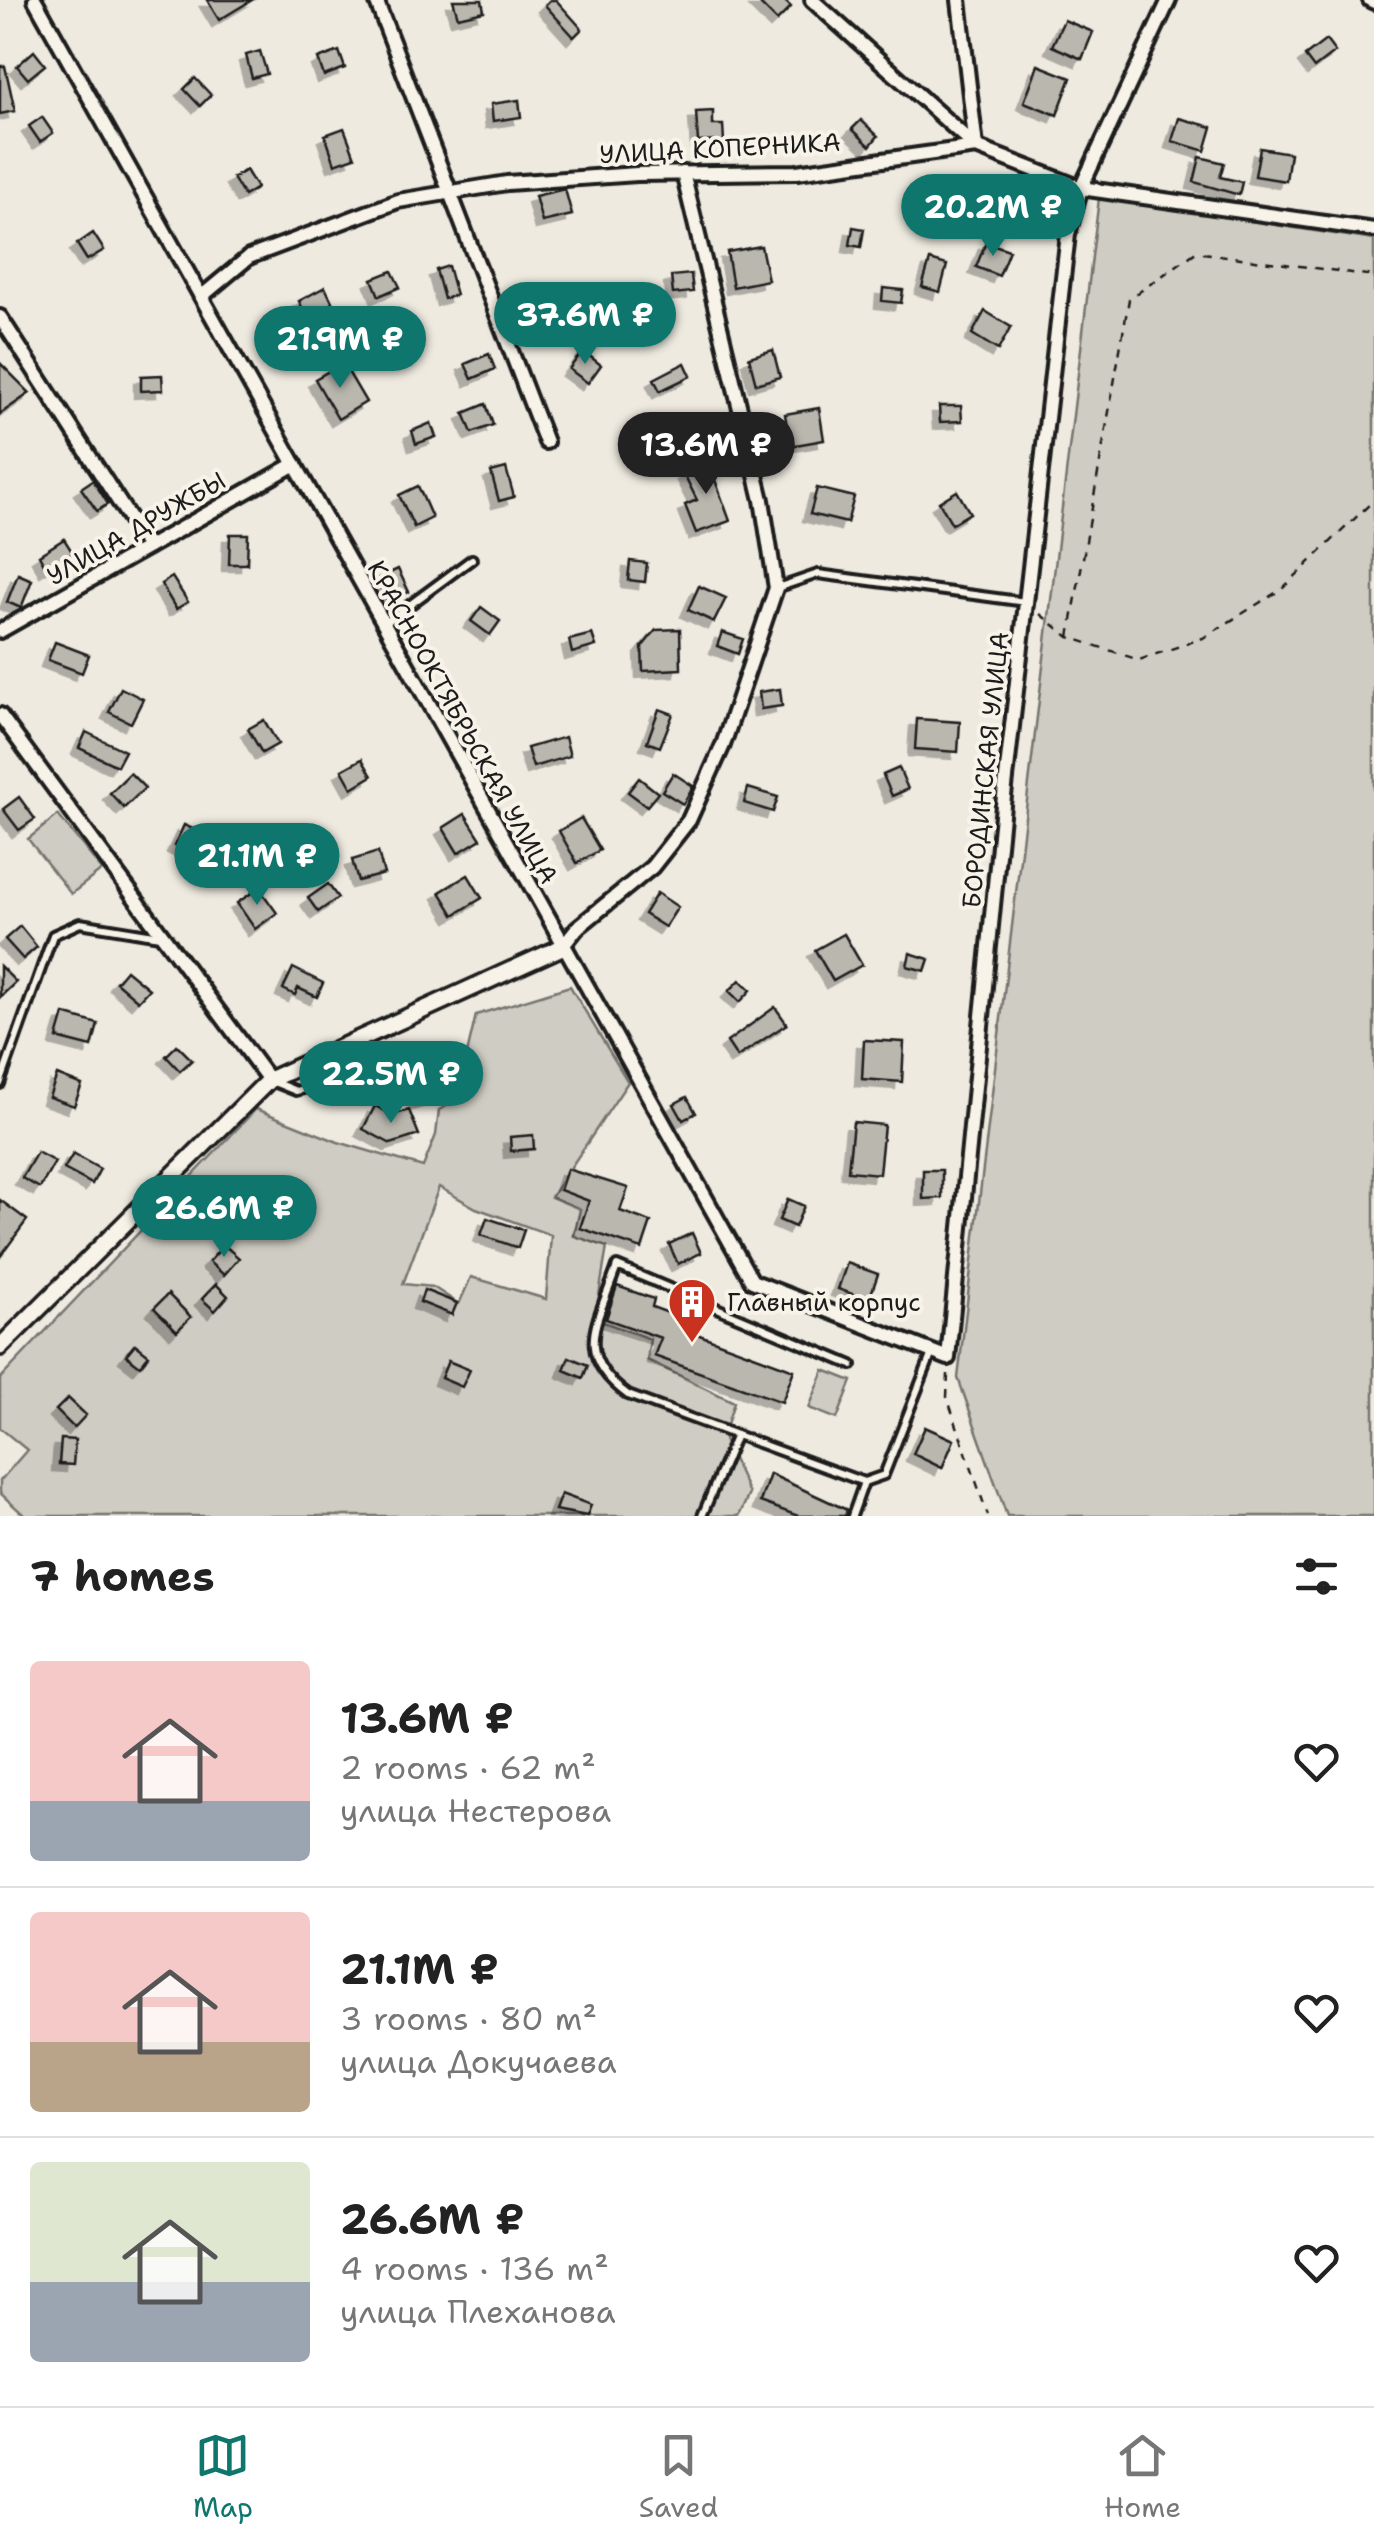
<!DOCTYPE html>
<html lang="en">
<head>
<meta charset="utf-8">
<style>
  :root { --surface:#fff; --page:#f6f6f6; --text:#222; --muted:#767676; --line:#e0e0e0; --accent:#0f766e }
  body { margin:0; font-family:"Shantell Sans",sans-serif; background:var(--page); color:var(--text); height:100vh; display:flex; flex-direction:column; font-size:38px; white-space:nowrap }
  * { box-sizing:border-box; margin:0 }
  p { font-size:32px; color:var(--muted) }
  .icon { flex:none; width:55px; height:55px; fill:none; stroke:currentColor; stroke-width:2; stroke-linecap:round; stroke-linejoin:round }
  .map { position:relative; height:1516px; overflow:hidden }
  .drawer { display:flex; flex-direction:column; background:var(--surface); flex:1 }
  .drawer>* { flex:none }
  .price { position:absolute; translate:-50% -85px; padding:0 22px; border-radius:35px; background:var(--accent); color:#fff; font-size:32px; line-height:65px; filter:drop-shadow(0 2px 5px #0008) }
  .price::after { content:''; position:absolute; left:50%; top:60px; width:30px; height:22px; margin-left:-15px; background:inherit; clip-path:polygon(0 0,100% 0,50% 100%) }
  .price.selected { background:#222; color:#fff }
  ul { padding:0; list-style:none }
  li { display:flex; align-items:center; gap:30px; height:250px; padding:0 30px }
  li+li { border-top:2px solid var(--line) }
  li span { display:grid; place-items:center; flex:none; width:280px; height:200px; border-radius:10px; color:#555 }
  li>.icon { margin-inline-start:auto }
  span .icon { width:120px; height:120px; fill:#fffc; stroke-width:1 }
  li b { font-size:42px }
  h2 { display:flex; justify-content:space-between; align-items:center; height:120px; padding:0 30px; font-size:42px }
  .tab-bar { display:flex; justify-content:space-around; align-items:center; height:140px; border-top:2px solid var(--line); background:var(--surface); font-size:28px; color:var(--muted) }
  .tab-bar a { display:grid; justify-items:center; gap:5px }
  .tab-bar .selected { color:var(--accent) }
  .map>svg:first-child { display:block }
  .green { fill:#cfccc3; stroke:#767470; stroke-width:2.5; fill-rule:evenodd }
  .building { fill:#bab7af; stroke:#1c1c1c; stroke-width:2.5; filter:url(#shadow) }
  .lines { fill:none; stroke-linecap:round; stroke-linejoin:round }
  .service-casing { stroke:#1c1c1c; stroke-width:14 }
  .minor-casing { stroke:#1c1c1c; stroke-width:20 }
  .tertiary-casing { stroke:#1c1c1c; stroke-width:22 }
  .path { stroke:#1c1c1c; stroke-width:2.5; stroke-dasharray:8 8; stroke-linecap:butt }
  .service { stroke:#f7f3e8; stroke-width:6 }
  .minor { stroke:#f7f3e8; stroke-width:12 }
  .tertiary { stroke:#f7f3e8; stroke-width:15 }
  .labels { text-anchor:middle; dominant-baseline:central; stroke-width:8; stroke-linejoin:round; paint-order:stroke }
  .street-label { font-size:25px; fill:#1c1c1c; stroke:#f7f3e8 }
  .poi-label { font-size:25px; fill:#1c1c1c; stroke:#f7f3e8; text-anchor:start }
</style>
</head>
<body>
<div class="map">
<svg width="1374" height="1516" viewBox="0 0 1374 1516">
  <defs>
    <filter id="shadow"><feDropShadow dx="-7" dy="7" stdDeviation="0" flood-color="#0004"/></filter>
  </defs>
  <rect width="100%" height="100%" fill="#eeeae0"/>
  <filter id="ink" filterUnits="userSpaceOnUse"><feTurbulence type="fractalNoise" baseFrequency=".01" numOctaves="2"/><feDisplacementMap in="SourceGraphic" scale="20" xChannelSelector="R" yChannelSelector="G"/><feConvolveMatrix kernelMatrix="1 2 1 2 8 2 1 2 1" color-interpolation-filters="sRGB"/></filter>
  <g filter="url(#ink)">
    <g class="green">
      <path d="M1099,198L1374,240V1516H1007L958,1378Z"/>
      <path d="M58,815L102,870L71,894L28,839Z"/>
      <path d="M570,986L628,1082L551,1197L580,1209L574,1236L607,1247L595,1319L650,1339L647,1360L734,1402L723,1437L749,1494L739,1516H25L0,1493V1481L27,1450L0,1428V1379L256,1109L338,1142L423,1167L436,1135L439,1110L456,1101L476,1015ZM439,1187L476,1208L551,1235L546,1299L471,1277L459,1304L433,1287L403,1284Z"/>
      <path d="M824,1370L852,1381L837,1419L809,1408Z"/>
    </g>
    <g class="building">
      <path d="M207,0H252L219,20Z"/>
      <path d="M453,0H482L484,11L458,17Z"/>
      <path d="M550,0H556L582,29L574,37L545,5Z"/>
      <path d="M756,0H784L791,7L777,21Z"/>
      <path d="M1064,20L1093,32L1082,59L1052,46Z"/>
      <path d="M1326,40L1335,52L1314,68L1305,56Z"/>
      <path d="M34,51L45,65L28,79L17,66Z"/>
      <path d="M260,51L267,74L252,78L246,55Z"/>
      <path d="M339,51L345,68L324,76L318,59Z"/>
      <path d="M1038,65L1071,78L1057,115L1024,102Z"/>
      <path d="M0,66H5L15,111L0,114Z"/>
      <path d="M195,78L211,95L200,106L184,89Z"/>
      <path d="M519,100L521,117L493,121L491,104Z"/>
      <path d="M713,111V125H723L724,141L698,142L696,112Z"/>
      <path d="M42,117L53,133L40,142L29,126Z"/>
      <path d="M1179,118L1212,127L1205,151L1172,141Z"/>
      <path d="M861,120L878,136L870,146L852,129Z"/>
      <path d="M344,128L355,157L335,164L325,135Z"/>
      <path d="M1260,148L1290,153L1286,181L1255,176Z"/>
      <path d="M1200,157L1224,163L1220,177L1242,182L1239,195L1194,182Z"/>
      <path d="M246,170L257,188L244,196L233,178Z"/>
      <path d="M565,189L572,215L542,222L535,196Z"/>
      <path d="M853,227L864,229L861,247L850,245Z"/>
      <path d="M93,233L104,250L87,260L77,244Z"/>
      <path d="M986,242L1009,250L999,276L976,267Z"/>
      <path d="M761,246L768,280L733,287L727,252Z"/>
      <path d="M930,260L947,265L940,292L922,287Z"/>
      <path d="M448,266L456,295L444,299L436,270Z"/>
      <path d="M392,271L400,287L379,296L372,279Z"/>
      <path d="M691,274L693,292L673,294L671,276Z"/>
      <path d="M325,287L336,310L310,323L299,301Z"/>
      <path d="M883,288L903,290L901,303L882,301Z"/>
      <path d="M555,304L556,320L534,322L533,306Z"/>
      <path d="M985,311L1011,327L998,350L972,334Z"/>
      <path d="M773,350L780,377L756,384L749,357Z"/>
      <path d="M583,351L601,365L588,383L569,369Z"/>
      <path d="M489,354L495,369L472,379L465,364Z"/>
      <path d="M0,363L30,393L0,414Z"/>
      <path d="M343,363L366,402L338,419L315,379Z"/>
      <path d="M685,363L691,376L660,391L654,379Z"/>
      <path d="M162,375L163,390L141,391V376Z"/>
      <path d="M486,404L493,425L472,433L464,413Z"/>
      <path d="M939,406H961L962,421L940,422Z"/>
      <path d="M819,408L824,440L790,446L785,414Z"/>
      <path d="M656,418L660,437L648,440L643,421Z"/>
      <path d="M431,423L436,437L416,444L412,431Z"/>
      <path d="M716,458L723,472L714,477L730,521L696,533L685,505L697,500L684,474Z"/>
      <path d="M506,468L514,497L499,501L491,472Z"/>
      <path d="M93,480L108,504L97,511L81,488Z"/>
      <path d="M418,486L432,518L414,527L399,495Z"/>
      <path d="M817,488L854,497L847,523L810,514Z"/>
      <path d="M957,491L970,513L952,524L939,502Z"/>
      <path d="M230,534H248L247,564H229Z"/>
      <path d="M64,539L73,553L47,569L39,555Z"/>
      <path d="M630,561L647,563L645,582L628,580Z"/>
      <path d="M398,569L409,592L388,602L377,579Z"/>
      <path d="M18,574L32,580L21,608L7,602Z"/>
      <path d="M172,577L188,602L176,609L161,584Z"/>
      <path d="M699,586L726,598L714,622L688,610Z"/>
      <path d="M481,607L500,621L490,635L471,621Z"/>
      <path d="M680,629L681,669L643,671L642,647L656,630Z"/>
      <path d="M722,632L743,639L738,654L717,646Z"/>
      <path d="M592,634L596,646L572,653L569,640Z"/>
      <path d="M55,642L89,655L82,673L48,660Z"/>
      <path d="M121,688L143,699L131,723L109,712Z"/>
      <path d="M780,689L782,706L761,709L759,692Z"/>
      <path d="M659,709L673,714L660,747L647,742Z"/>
      <path d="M917,719L960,722L958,752L915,749Z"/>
      <path d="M264,720L278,744L262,753L248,729Z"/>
      <path d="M86,732L125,751L117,766L79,748Z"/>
      <path d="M565,737L570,756L533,767L527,748Z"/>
      <path d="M362,759L372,776L352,788L342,770Z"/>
      <path d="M899,768L908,789L892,796L883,775Z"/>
      <path d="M130,773L145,788L124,808L110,793Z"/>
      <path d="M673,773L693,786L683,804L662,791Z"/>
      <path d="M639,778L658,793L647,806L628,792Z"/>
      <path d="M748,788L778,797L773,812L744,803Z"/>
      <path d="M19,797L35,819L19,830L3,809Z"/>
      <path d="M465,814L481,839L458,853L443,828Z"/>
      <path d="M581,818L600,850L577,863L559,831Z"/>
      <path d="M184,825L202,833L192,854L174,846Z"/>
      <path d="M378,852L384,874L358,881L352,860Z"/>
      <path d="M468,875L482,898L454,915L440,892Z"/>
      <path d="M328,884L338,898L318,912L308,898Z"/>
      <path d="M259,888L277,913L255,929L237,903Z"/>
      <path d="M657,893L678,907L665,927L644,914Z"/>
      <path d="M20,926L37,947L23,959L5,939Z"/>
      <path d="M844,934L862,965L833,981L815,950Z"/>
      <path d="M910,953L929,959L925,971L907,966Z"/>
      <path d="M0,966L16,982L0,997Z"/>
      <path d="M293,968L323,983L317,997L298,988L295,995L283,989Z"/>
      <path d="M126,970L149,989L138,1001L116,982Z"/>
      <path d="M740,980L751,990L740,1002L729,991Z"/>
      <path d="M775,1007L787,1024L737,1057L727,1042Z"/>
      <path d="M64,1014L98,1024L92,1047L57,1038Z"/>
      <path d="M864,1040L904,1042L902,1082L862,1079Z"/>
      <path d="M177,1045L192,1060L180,1071L166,1056Z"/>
      <path d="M436,1052L450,1094L419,1103L406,1062Z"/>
      <path d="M57,1075L82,1085L74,1106L49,1097Z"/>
      <path d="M687,1097L696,1113L683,1120L674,1104Z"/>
      <path d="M375,1106L393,1115L409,1110L419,1135L391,1144L363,1129Z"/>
      <path d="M853,1122L884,1125L879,1174L848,1171Z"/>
      <path d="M533,1135L534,1149L511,1151L510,1137Z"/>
      <path d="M37,1152L55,1162L40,1188L22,1178Z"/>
      <path d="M73,1154L100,1169L92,1184L64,1169Z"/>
      <path d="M567,1169L628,1188L620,1211L651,1222L642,1249L580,1228L589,1201L560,1190Z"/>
      <path d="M923,1170H942V1198L923,1199Z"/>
      <path d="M788,1199L804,1206L795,1227L779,1220Z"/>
      <path d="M0,1200L27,1220L0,1257Z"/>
      <path d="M487,1218L524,1230L518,1248L481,1235Z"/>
      <path d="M692,1233L701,1253L678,1264L669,1244Z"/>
      <path d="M224,1245L239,1258L224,1275L209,1262Z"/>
      <path d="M847,1263L878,1274L869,1300L838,1289Z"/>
      <path d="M216,1284L228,1296L215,1311L202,1299Z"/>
      <path d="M617,1286L654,1299L652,1307L698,1324L694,1333L794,1370L782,1402L654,1356L661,1338L606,1319Z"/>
      <path d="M424,1290L457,1303L452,1315L420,1302Z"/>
      <path d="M168,1294L191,1317L177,1331L154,1308Z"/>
      <path d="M135,1344L149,1355L140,1366L126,1355Z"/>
      <path d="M569,1357L588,1365L583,1378L564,1370Z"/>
      <path d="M448,1361L470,1370L462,1387L441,1378Z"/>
      <path d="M68,1398L86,1415L74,1428L56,1410Z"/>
      <path d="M925,1427L954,1440L942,1468L913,1454Z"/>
      <path d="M61,1439L75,1440L73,1465L59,1464Z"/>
      <path d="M770,1474L847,1510L845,1516H798L760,1502Z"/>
      <path d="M561,1494L591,1505L587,1516L555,1510Z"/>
    </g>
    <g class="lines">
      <g class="service-casing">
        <g id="service">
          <path d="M777,588L818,574L1026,602"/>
          <path d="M384,624L472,559"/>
          <path d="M271,1081L296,1091L307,1088"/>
          <path d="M0,1084L53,935L80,923L160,936"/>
          <path d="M852,1365L617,1266C598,1323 571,1353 628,1395L864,1482L884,1475L932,1353"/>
          <path d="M702,1516L736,1435"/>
          <path d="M852,1516L864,1482"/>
        </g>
      </g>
      <g class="minor-casing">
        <g id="minor">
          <path d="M35,0L752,1281L948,1358L1003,805L1068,234L1081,188L1169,0"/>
          <path d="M376,0L546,442"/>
          <path d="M812,0L976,147"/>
          <path d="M959,0L976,147"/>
          <path d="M1370,0L1374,2"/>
          <path d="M202,296L249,257L398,201L507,183L637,174L797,172L976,147L1081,188L1374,230"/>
          <path d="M0,317L148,547"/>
          <path d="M0,631L295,464"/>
          <path d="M0,715L269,1080"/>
          <path d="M562,947L577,928L652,867L689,820L723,745L776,588L762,500L683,173"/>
        </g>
      </g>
      <g class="tertiary-casing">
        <path id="tertiary" d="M0,1347L269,1080L562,947"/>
      </g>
      <g class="path">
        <path d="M1040,614L1069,637L1139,660L1203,638L1282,589L1374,500"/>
        <path d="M1069,637L1129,299L1196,252L1374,276"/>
        <path d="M948,1374L947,1397L988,1516"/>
      </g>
      <use href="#service" class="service"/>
      <use href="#minor" class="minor"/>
      <use href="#tertiary" class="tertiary"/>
    </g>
  </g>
  <defs>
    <g id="building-pin" transform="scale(2.5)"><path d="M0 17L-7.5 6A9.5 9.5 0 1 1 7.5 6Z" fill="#c8321e" stroke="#f7f3e8"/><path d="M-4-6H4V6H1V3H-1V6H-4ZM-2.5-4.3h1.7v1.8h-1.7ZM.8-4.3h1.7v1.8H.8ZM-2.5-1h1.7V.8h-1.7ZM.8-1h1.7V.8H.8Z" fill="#fff"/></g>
  </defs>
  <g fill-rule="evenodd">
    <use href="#building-pin" x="692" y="1302"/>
  </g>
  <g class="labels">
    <g class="street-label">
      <text transform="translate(720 148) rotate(-3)">УЛИЦА КОПЕРНИКА</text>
      <text transform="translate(136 528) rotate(-30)">УЛИЦА ДРУЖБЫ</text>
      <text transform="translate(463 722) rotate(61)">КРАСНООКТЯБРЬСКАЯ УЛИЦА</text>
      <text transform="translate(985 770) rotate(-84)">БОРОДИНСКАЯ УЛИЦА</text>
    </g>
    <g class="poi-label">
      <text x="727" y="1302">Главный корпус</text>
    </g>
  </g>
</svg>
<b class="price" style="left:993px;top:259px">20.2M ₽</b>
<b class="price" style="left:585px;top:367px">37.6M ₽</b>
<b class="price" style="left:340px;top:391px">21.9M ₽</b>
<b class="price selected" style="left:706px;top:497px">13.6M ₽</b>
<b class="price" style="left:257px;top:908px">21.1M ₽</b>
<b class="price" style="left:391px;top:1126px">22.5M ₽</b>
<b class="price" style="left:224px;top:1260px">26.6M ₽</b>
</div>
<section class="drawer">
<h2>7 homes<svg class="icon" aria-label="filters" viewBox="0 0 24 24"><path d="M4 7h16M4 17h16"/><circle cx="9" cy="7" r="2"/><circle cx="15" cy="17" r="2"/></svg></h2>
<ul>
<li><span style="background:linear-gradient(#f6c9c9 70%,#9aa5b1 0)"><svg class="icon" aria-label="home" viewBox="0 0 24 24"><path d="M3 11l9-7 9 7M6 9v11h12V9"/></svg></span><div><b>13.6M ₽</b><p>2 rooms · 62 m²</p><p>улица Нестерова</p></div><svg class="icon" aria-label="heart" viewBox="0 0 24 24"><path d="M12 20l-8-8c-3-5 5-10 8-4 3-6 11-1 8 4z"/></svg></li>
<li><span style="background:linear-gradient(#f6c9c9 65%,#b9a48a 0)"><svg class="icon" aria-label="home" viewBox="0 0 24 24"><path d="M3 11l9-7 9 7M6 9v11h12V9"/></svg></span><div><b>21.1M ₽</b><p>3 rooms · 80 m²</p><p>улица Докучаева</p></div><svg class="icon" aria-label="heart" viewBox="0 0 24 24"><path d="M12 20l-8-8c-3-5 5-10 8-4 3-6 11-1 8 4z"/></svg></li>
<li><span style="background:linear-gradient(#dfe7d0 60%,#9aa5b1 0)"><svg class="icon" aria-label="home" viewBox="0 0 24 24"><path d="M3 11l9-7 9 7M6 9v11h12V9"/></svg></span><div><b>26.6M ₽</b><p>4 rooms · 136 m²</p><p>улица Плеханова</p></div><svg class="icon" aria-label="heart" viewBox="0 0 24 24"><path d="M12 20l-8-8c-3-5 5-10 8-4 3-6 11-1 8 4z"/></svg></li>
</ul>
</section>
<nav class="tab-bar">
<a class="selected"><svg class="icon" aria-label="map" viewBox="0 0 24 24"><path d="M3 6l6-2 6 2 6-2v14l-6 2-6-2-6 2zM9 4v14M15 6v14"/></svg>Map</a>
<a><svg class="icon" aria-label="saved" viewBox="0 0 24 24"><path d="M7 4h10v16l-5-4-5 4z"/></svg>Saved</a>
<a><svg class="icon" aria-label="home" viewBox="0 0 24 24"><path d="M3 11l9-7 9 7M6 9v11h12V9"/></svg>Home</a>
</nav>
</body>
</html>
